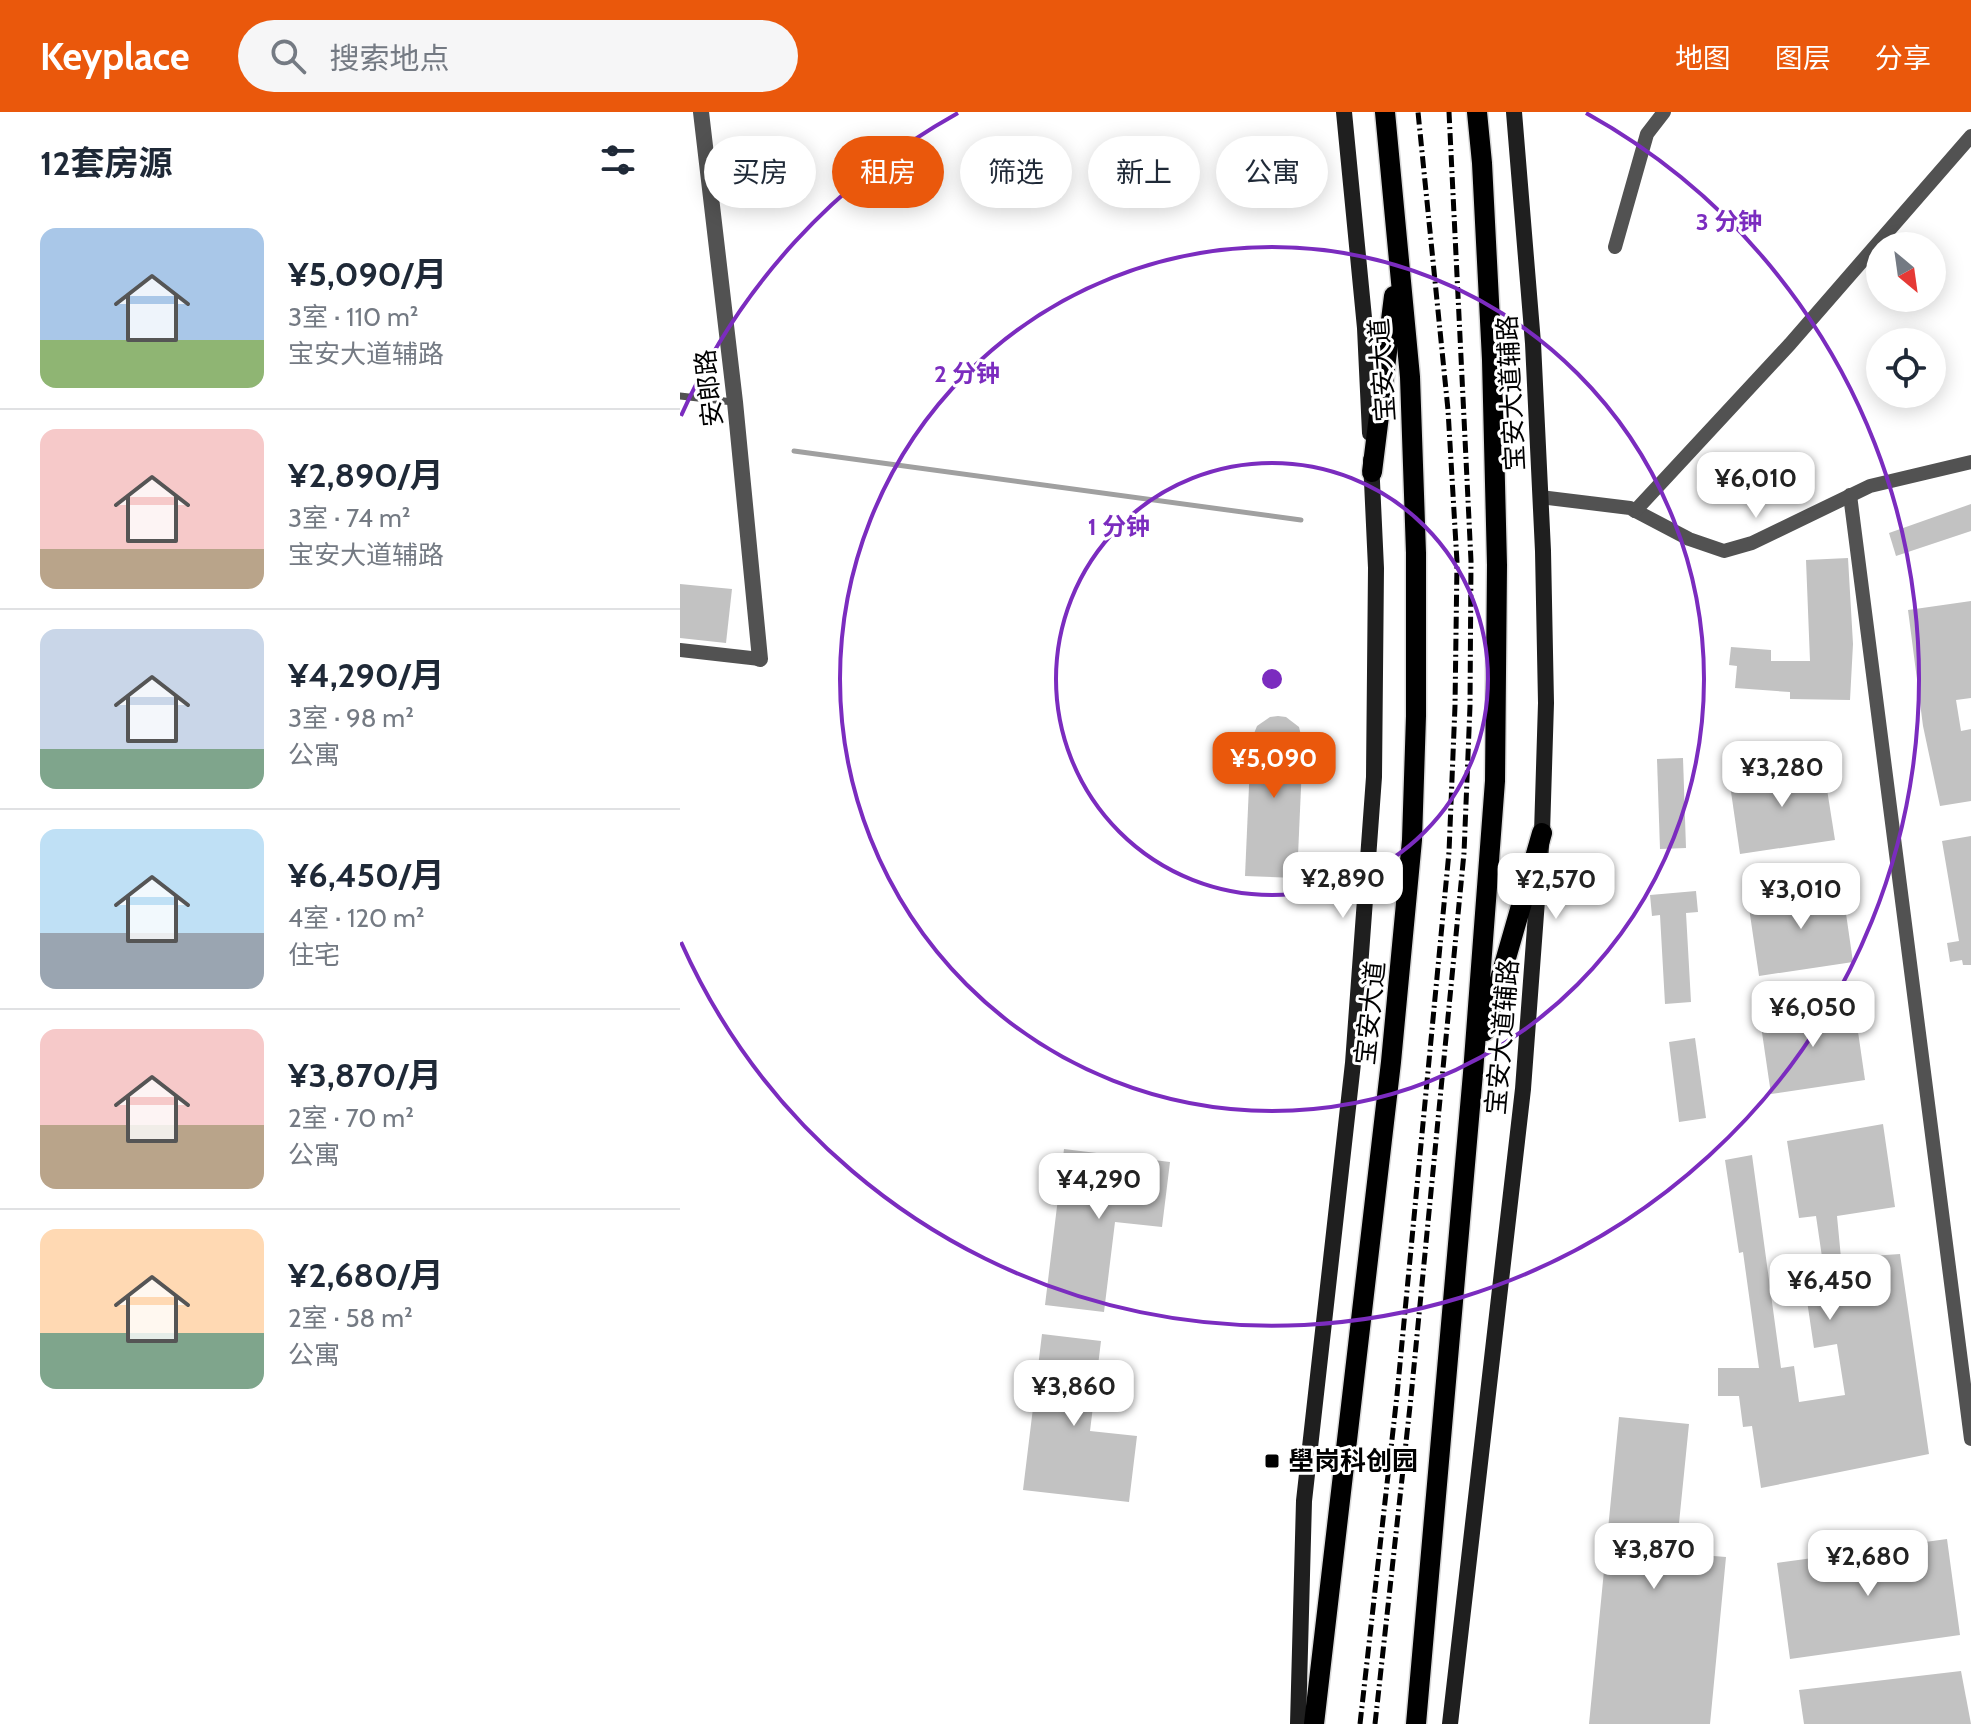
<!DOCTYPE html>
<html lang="zh">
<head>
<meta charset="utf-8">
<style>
  :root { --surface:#fff; --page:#f6f6f7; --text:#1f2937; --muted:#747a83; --line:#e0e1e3; --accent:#ea580c }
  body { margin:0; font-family:Cabin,"Noto Sans SC",sans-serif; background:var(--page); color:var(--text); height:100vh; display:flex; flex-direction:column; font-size:30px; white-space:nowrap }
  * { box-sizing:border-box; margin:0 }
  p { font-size:26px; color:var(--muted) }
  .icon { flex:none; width:44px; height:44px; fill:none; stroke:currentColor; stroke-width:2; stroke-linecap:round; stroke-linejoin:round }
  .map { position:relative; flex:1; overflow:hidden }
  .side { display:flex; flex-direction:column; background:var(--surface); width:680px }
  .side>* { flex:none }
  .guide { position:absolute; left:24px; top:24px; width:760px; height:72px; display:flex; gap:16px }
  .needle { width:52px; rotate:151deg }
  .controls { position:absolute; left:1186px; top:120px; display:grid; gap:16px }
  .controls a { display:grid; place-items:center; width:80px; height:80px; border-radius:50%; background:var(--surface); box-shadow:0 4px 20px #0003; font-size:40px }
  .price { position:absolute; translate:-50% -68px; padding:0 18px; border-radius:16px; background:#fff; color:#222; font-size:26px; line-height:52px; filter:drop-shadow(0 2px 4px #0008) }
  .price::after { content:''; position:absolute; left:50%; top:48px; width:24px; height:18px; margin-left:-12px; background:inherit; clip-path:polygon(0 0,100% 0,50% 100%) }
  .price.on { background:var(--accent); color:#fff }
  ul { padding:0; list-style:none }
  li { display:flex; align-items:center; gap:24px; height:200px; padding:0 40px }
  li+li { border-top:2px solid var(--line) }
  li span { display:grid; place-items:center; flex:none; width:224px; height:160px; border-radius:16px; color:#555 }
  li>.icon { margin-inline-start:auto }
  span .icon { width:96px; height:96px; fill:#fffc; stroke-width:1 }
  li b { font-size:34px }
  h2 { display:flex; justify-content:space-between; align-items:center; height:96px; padding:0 40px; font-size:34px }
  .chip { padding:0 28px; border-radius:36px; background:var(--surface); box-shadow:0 4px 20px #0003; font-size:28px; line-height:72px }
  .chip.on { background:var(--accent); color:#fff }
  header { display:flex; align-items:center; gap:48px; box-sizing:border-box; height:112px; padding:0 40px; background:var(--accent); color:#fff }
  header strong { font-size:38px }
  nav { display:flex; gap:44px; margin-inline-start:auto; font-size:28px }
  .search { width:560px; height:72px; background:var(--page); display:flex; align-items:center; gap:20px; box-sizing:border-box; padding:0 28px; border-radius:44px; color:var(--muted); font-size:30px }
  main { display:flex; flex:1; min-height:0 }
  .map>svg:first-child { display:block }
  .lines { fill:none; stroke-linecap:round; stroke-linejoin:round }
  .stream { stroke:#a0a0a0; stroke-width:5 }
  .building { fill:#c2c2c2 }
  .primary-casing { stroke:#dbdbdb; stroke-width:23 }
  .service { stroke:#525252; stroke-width:7 }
  .minor { stroke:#525252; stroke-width:14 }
  .tertiary { stroke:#525252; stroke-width:16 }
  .secondary { stroke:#1f1f1f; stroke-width:16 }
  .primary { stroke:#000; stroke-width:20 }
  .rail { stroke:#000; stroke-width:5; stroke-dasharray:12 4 2 4; stroke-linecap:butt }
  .ring { fill:none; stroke:#7b2cbf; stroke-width:4 }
  .poi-dot { fill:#000; stroke:#fff; stroke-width:3 }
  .labels { text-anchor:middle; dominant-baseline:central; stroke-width:6; stroke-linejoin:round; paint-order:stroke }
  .street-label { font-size:26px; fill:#000; stroke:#fff }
  .poi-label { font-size:26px; font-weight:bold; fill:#000; stroke:#fff; text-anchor:start }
  .centre { fill:#7b2cbf; stroke:#fff; stroke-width:4 }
  .ring-label { font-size:24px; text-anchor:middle; font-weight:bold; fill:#7b2cbf; stroke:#fff; stroke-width:6; stroke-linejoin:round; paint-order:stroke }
</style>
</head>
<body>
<header>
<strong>Keyplace</strong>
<div class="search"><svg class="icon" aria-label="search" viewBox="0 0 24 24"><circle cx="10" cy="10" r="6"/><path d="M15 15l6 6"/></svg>搜索地点</div>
<nav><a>地图</a><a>图层</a><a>分享</a></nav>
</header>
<main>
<section class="side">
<h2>12套房源<svg class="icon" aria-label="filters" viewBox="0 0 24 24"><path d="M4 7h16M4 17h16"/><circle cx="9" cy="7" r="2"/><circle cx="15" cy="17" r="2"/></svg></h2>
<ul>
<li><span style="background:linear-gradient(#a9c7e8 70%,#8fb573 0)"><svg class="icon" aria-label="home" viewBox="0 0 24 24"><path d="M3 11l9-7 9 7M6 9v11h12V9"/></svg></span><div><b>¥5,090/月</b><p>3室 · 110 m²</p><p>宝安大道辅路</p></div></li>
<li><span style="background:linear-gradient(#f6c9c9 75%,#b9a48a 0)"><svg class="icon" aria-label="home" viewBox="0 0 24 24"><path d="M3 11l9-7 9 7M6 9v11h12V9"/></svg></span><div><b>¥2,890/月</b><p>3室 · 74 m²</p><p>宝安大道辅路</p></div></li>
<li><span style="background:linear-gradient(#c9d6e8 75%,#7fa58c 0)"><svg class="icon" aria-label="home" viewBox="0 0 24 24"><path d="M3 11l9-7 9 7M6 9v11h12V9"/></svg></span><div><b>¥4,290/月</b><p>3室 · 98 m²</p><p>公寓</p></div></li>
<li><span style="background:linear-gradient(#bfe0f5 65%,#9aa5b1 0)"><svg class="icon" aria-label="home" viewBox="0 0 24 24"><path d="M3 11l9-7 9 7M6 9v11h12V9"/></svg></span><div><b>¥6,450/月</b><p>4室 · 120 m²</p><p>住宅</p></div></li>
<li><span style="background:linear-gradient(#f6c9c9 60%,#b9a48a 0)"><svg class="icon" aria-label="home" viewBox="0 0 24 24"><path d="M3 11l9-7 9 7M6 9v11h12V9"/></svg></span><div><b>¥3,870/月</b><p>2室 · 70 m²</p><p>公寓</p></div></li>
<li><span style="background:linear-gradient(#ffd9b3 65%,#7fa58c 0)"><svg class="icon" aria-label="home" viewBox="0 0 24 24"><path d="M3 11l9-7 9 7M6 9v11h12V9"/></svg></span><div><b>¥2,680/月</b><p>2室 · 58 m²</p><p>公寓</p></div></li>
</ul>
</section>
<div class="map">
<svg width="1291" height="1612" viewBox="0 0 1291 1612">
  <rect width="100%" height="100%" fill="#fff"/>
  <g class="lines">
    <path class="stream" d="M114,339L621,408"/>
  </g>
  <g class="building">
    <path d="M1291,392V419L1216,444L1209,421Z"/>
    <path d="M1168,446L1173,532L1170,588L1110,587V580L1055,576L1057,554L1049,553L1051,535L1091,538V549H1130L1126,448Z"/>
    <path d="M0,472L52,477L46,531L0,526Z"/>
    <path d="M1291,489V586L1276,588L1281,619L1291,617V689L1260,694L1243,614L1228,498Z"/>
    <path d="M598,604L606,605L619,615L623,631L617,766L565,764L571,629L577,614L590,605Z"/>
    <path d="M1003,646L1006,736L980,737L977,647Z"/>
    <path d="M1143,652L1155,728L1060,742L1049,666Z"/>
    <path d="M1291,724V853H1283L1282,848L1270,850L1267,831L1279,829L1262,729Z"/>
    <path d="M1162,774L1173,850L1079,864L1068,789Z"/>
    <path d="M1016,779L1018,800L1006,801L1011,890L985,892L980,803L972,804L970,783Z"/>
    <path d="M1174,892L1185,968L1091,982L1080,907Z"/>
    <path d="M1015,926L1026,1006L999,1010L989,930Z"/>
    <path d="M1203,1012L1215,1095L1157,1104L1161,1146L1220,1142L1249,1342L1081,1376L1072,1314L1063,1315L1059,1284H1038V1256H1079L1063,1140L1059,1141L1045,1048L1072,1043L1101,1256L1114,1254L1119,1290L1165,1283L1157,1232L1134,1236L1121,1148L1142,1145L1136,1104L1119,1106L1107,1029Z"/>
    <path d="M384,1037L490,1050L482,1115L435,1110L424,1200L365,1193Z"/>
    <path d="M362,1222L421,1229L410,1319L457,1324L449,1390L343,1378Z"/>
    <path d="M939,1305L1009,1312L996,1441L1046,1445L1030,1612H909Z"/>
    <path d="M1267,1427L1280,1523L1110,1547L1097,1451L1162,1442L1161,1432L1185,1428L1187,1438Z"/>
    <path d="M1281,1559L1291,1612H1124L1119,1578Z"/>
  </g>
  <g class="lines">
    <g class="primary-casing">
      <g id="primary">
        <path d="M692,360L714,184"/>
        <path d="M805,919L862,721"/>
        <path d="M634,1612L711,950L732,728L736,604V441L730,265L705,0"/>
        <path d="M736,1612L793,961L815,669L817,453L812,248L802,51L797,0"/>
      </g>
    </g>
    <path class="service" d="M0,284L53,290"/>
    <g class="minor">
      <path d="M935,135L967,22L984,0"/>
      <path d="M1170,383L1291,1327"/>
      <path d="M860,385L950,396L1009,427L1044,439L1072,431L1190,374L1291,350"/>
      <path d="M955,399L1110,232L1291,24"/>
      <path d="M0,538L80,547"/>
    </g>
    <path class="tertiary" d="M21,0L55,290L80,547"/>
    <g class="secondary">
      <path d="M664,0L685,216L690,321"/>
      <path d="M618,1612L624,1389L673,951L694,665L696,456L691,348"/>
      <path d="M770,1612L843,977L862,721L866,591L863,439L853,231L834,0"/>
    </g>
    <use href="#primary" class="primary"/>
    <g class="rail">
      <path d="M680,1612L717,1283L769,740L775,594L777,450L768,298L738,0"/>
      <path d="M695,1612L731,1285L784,741L790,594L791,449L769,0"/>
    </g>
  </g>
  <g class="ring">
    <circle cx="592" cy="567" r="216"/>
    <circle cx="592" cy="567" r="432"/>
    <path d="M1 304A647 647 0 0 1 278 1M906 1A647 647 0 1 1 1 830"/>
  </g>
  <rect class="poi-dot" x="584" y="1341" width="16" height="16" rx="4"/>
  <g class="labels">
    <g class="street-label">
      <text transform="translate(702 258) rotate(-94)">宝安大道</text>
      <text transform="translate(29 276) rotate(-96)">安郎路</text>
      <text transform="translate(831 281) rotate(-93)">宝安大道辅路</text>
      <text transform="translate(690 901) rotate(-84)">宝安大道</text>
      <text transform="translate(822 925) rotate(-85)">宝安大道辅路</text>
    </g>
    <g class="poi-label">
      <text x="608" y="1349">壆岗科创园</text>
    </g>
  </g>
  <circle cx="592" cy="567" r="12" class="centre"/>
  <g class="ring-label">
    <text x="1049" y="118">3 分钟</text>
    <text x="287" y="270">2 分钟</text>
    <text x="439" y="423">1 分钟</text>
  </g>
</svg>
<div class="controls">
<a><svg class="needle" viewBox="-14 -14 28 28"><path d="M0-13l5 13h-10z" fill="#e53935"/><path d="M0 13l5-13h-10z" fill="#747a83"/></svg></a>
<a><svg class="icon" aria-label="locate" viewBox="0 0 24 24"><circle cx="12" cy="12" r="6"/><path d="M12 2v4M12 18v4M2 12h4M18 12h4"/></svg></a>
</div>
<b class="price" style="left:1076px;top:408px">¥6,010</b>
<b class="price on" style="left:594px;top:688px">¥5,090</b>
<b class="price" style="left:1102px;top:697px">¥3,280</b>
<b class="price" style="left:663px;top:808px">¥2,890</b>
<b class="price" style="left:876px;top:809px">¥2,570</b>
<b class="price" style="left:1121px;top:819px">¥3,010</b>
<b class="price" style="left:1133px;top:937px">¥6,050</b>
<b class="price" style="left:419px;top:1109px">¥4,290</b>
<b class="price" style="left:1150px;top:1210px">¥6,450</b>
<b class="price" style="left:394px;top:1316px">¥3,860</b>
<b class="price" style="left:974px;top:1479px">¥3,870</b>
<b class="price" style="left:1188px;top:1486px">¥2,680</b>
<div class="guide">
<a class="chip">买房</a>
<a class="chip on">租房</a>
<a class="chip">筛选</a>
<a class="chip">新上</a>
<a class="chip">公寓</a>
</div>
</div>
</main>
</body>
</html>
